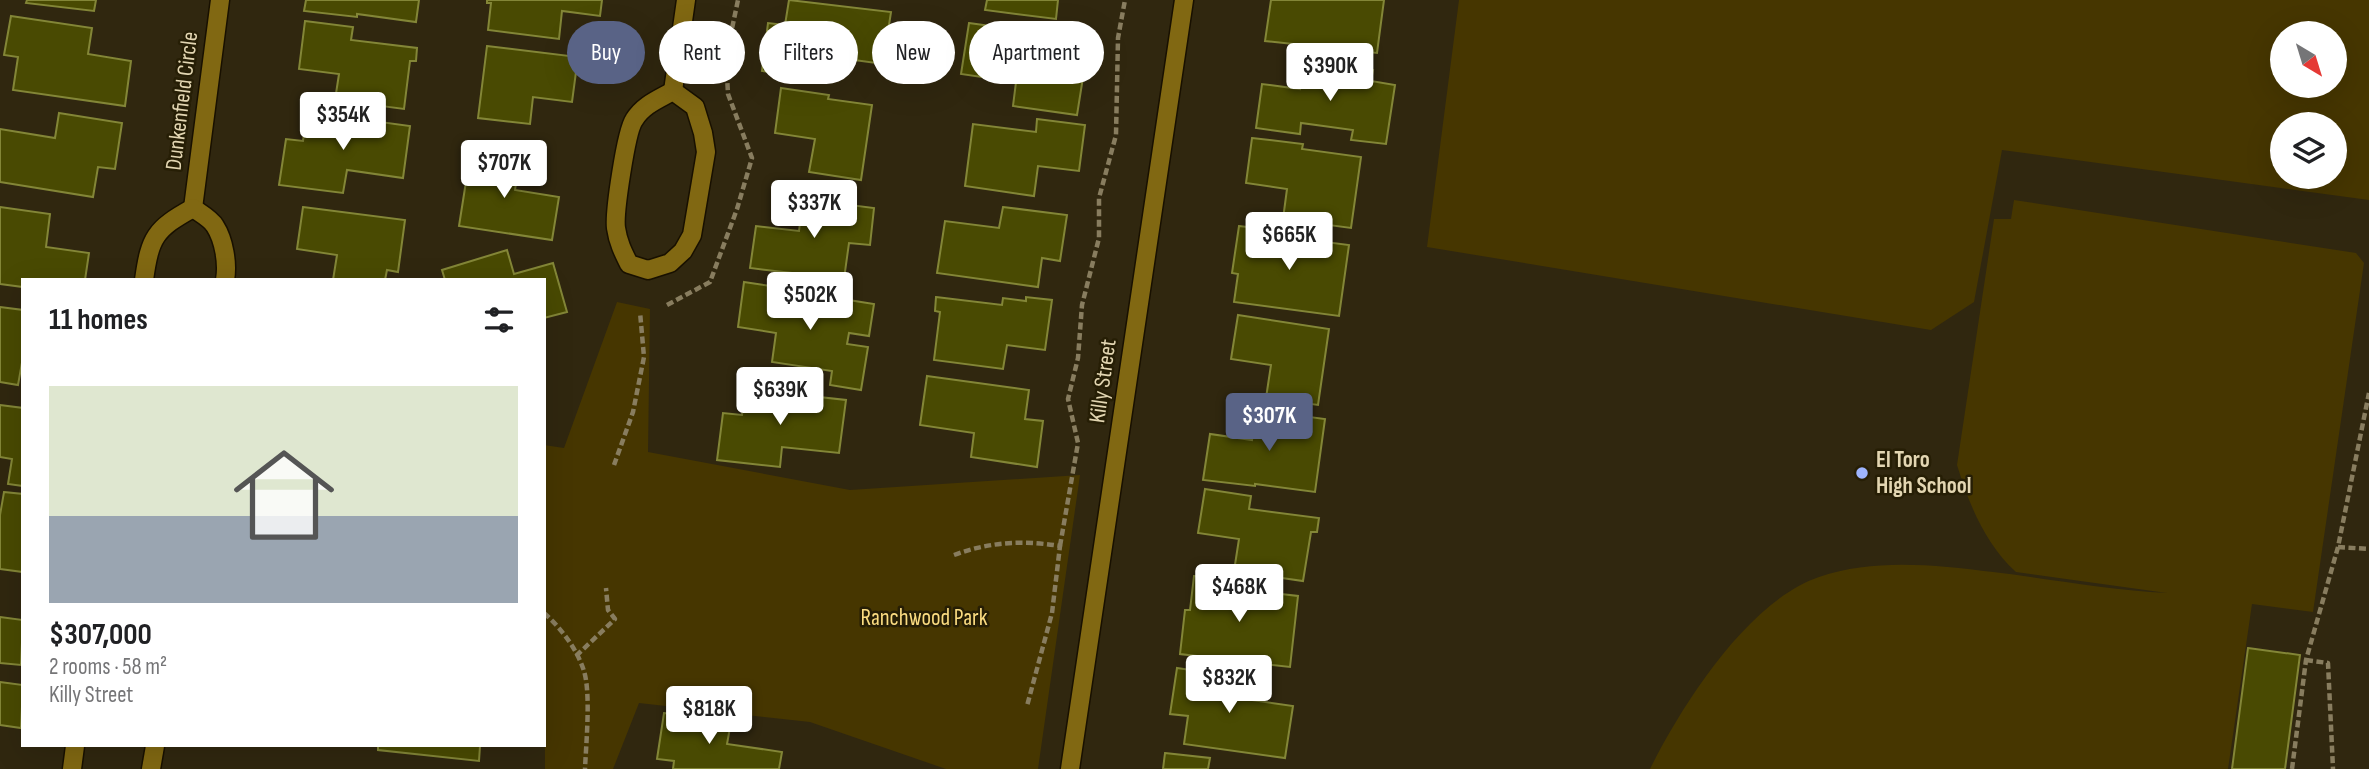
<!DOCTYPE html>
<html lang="en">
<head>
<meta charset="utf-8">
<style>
  :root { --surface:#fff; --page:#f6f6f6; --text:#202124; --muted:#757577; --accent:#596386 }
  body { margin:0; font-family:"Sofia Sans Condensed",sans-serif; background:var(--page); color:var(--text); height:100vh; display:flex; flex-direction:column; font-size:26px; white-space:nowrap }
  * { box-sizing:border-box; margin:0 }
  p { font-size:23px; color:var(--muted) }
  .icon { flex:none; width:38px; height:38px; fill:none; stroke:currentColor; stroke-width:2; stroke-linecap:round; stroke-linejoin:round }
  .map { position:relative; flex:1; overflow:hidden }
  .side { position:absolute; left:21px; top:278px; width:525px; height:469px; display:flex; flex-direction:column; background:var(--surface); border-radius:0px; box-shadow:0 7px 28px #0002 }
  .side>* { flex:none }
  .top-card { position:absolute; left:567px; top:21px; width:665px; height:63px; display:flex; gap:14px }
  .needle { width:46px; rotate:142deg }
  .tools { position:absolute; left:2270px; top:21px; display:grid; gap:14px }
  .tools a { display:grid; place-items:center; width:77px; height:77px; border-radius:50%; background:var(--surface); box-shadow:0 7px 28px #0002; font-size:35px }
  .price { position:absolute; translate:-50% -60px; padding:0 16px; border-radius:7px; background:#fff; color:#222; font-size:23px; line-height:46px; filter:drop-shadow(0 2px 4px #0008) }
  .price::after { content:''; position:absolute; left:50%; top:42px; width:21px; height:16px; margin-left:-10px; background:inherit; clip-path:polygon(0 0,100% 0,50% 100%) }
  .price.current { background:var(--accent); color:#fff }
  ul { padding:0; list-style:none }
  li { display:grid; align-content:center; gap:14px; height:371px; padding:0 28px }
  li span { display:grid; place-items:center; height:217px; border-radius:0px; color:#555 }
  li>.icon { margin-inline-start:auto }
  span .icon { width:126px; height:126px; fill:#fffc; stroke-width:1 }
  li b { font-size:30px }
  h2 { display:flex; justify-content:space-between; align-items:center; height:84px; padding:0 28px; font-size:30px }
  .tag { padding:0 24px; border-radius:32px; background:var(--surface); box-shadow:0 7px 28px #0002; font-size:24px; line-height:63px }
  .tag.current { background:var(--accent); color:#fff }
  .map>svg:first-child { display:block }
  .green { fill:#463600; fill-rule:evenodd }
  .building { fill:#494a02; stroke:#838637; stroke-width:2 }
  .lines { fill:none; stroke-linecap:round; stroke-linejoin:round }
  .minor-casing { stroke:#181000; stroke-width:21 }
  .path { stroke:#887d5f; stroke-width:4.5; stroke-dasharray:7 3.5; stroke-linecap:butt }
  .minor { stroke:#816812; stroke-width:18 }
  .poi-dot { fill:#9eb4fd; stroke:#261e05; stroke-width:2.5 }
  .labels { text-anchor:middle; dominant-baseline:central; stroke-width:5; stroke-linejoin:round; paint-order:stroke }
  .street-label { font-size:23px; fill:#e3d6b2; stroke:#261e05 }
  .poi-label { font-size:23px; font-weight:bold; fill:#e3d6b2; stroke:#261e05; text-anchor:start }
  .park-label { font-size:23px; fill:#fbdc81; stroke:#261e05 }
</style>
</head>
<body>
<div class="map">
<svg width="2369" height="769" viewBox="0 0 2369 769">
  <rect width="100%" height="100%" fill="#30270f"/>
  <g class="green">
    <path d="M1459,0H2369V200L2002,150L1974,302L1931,330L1427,247ZM2282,33H2334V86H2282ZM2334,124V177H2282V124Z"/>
    <path d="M2014,200L2356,253L2364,263L2313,612L2252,604L2228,769H1650C1682,705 1748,601 1819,577C1875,558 1935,565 1993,572C2051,579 2109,590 2167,593L2016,572C1985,544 1969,504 1957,465L1994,219H2011Z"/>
    <path d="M617,302L650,309L648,452L850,490L1080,475L1038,769H946L810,722L639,703L613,769H545L544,445L564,448Z"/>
  </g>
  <g class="building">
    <path d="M27,0H96L94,11L26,3Z"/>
    <path d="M306,0H419L416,22L357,14V17L304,11Z"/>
    <path d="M487,0H602L600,16L562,11L559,39L488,30L491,3H487Z"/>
    <path d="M789,0L891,12L883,64L832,57L829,80L762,71L768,23L785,25Z"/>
    <path d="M987,0H1058L1056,19L985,10Z"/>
    <path d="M1271,0H1384L1377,53L1265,41Z"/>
    <path d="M11,16L92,28L88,54L131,61L125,106L13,90L18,57L4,55Z"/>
    <path d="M305,21L353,27L351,40L417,48L416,61H410L404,109L335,100L339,74L299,69Z"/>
    <path d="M969,23L1071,37L1067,63L1085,65L1077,115L1013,106L1016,82L961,74Z"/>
    <path d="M487,46L578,57L572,102L533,97L530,124L478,118Z"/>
    <path d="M1303,60L1373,70L1371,81L1395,85L1386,144L1351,140L1353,130L1301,123L1300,134L1256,128L1262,84L1300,89Z"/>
    <path d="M781,88L829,95L828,99L872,105L861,180L809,172L815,139L775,133Z"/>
    <path d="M307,112L410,126L403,178L347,170L343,193L279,185L286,139L303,141Z"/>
    <path d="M59,113L122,123L115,169L98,167L93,197L0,182V129L55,138Z"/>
    <path d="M1037,119L1085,125L1079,171L1038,166L1034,196L965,186L973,124L1036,132Z"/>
    <path d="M1252,138L1303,144L1302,149L1361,157L1351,228L1283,219L1287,189L1246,183Z"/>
    <path d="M471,150L520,158L515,190L559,197L552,240L459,226Z"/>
    <path d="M803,199L874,208L870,245L849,243L844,279L750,268L756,226L799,231Z"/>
    <path d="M0,207L50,214L46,247L89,253L85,280H23V287L0,284Z"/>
    <path d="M303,207L405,220L398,272L387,270L385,280H333L337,255L297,249Z"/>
    <path d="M1003,207L1067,215L1060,261L1042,258L1038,287L937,273L945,221L999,228Z"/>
    <path d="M1239,226L1264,229V234L1349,245L1339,316L1234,302L1238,274L1232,273Z"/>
    <path d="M507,250L514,274L553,263L567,312L544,318V280H445L442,270Z"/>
    <path d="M744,282L791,289L789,302L840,310L842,299L874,304L869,336L849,333L847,344L868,347L861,390L830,385L832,371L772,362L776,333L738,327Z"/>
    <path d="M936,297L1002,305L1003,298L1026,301V297L1052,300L1045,350L1007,345L1003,369L934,360L940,312L935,311Z"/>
    <path d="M0,307L23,310V357L18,385L0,382Z"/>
    <path d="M1238,315L1329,329L1318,405L1266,398L1271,365L1231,359Z"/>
    <path d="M927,376L1029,390L1025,419L1043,421L1037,467L971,457L974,433L920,425Z"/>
    <path d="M745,389L846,400L839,453L782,447L780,467L717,460L723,413L742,415Z"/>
    <path d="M0,405L23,408V486L8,484L12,459L0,457Z"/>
    <path d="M1256,410L1325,419L1315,492L1255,484V486L1203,480L1210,434L1252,440Z"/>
    <path d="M1205,489L1251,496L1249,509L1319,518L1317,532H1311L1303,581L1234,571L1239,539L1198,533Z"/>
    <path d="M4,492L23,494V572L0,569V515Z"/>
    <path d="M1194,576L1238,581L1237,589L1298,596L1290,667L1180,654L1185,610H1190Z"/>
    <path d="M0,617L23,620L21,665L0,663Z"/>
    <path d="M2248,648L2300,655L2285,769H2232Z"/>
    <path d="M1177,668L1241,677L1238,698L1293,706L1285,758L1184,744L1188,716L1170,714Z"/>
    <path d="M0,682L23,685L21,728L0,725Z"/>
    <path d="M664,713L731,722L727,744L782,752L779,769H673L674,761L657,759Z"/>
    <path d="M378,746H480L479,761L378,750Z"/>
    <path d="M1165,753L1210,758L1208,769H1163Z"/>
  </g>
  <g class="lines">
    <g class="minor-casing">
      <g id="minor">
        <path d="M673,91L695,107L703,133L706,152L692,235L683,251L670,263L648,270L629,264C623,252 618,242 616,228C614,213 626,132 634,120C643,105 659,99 673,91Z"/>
        <path d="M673,91L686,0"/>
        <path d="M193,208L220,0"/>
        <path d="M193,208C200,213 211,219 215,226C224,240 228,264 225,280"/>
        <path d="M144,280C150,237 155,229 193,208"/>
        <path d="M72,769L75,746"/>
        <path d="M151,769L155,746"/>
        <path d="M1070,769L1184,0"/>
      </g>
    </g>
    <g class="path">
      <path d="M667,305L710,282L737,209L752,158L728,94L726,57L738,0"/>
      <path d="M614,465L633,412L644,357L640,312"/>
      <path d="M1060,546L1078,443L1068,399L1078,358L1082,305L1099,238V198L1116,135L1118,38L1125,0"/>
      <path d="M2338,547L2369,549"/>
      <path d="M954,555C989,542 1022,540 1060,546L1052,613L1027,706"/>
      <path d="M544,613C561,628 577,649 584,671C591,694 586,744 585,769"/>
      <path d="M576,656L615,619L608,610L606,588"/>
      <path d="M2306,660L2328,663L2333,769"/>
      <path d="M2292,769L2306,660L2338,547L2369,393"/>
    </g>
    <use href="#minor" class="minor"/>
  </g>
  <circle class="poi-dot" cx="1862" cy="473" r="7"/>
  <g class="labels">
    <g class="street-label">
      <text transform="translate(182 101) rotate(-83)">Dunkenfield Circle</text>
      <text transform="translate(1103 381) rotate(-82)">Killy Street</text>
    </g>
    <g class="poi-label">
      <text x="1876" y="460">El Toro<tspan x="1876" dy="26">High School</tspan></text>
    </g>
    <g class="park-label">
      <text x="924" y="618">Ranchwood Park</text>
    </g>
  </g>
</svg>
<div class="tools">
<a><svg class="needle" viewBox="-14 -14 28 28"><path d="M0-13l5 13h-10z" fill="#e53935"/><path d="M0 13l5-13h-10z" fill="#757577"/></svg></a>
<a><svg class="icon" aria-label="layers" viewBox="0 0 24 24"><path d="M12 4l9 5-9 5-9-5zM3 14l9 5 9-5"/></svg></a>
</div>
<b class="price" style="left:1330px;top:103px">$390K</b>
<b class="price" style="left:343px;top:152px">$354K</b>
<b class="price" style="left:504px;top:200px">$707K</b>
<b class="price" style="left:814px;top:240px">$337K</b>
<b class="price" style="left:1289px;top:272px">$665K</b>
<b class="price" style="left:810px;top:332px">$502K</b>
<b class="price" style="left:780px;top:427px">$639K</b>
<b class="price current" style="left:1269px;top:453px">$307K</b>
<b class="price" style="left:1239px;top:624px">$468K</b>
<b class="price" style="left:1229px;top:715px">$832K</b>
<b class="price" style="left:709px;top:746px">$818K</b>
<div class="top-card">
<a class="tag current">Buy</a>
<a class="tag">Rent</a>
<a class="tag">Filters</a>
<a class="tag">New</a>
<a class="tag">Apartment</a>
</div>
<section class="side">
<h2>11 homes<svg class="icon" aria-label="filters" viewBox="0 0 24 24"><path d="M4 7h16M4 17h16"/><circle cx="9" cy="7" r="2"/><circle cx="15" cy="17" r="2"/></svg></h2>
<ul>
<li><span style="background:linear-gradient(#dfe7d0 60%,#9aa5b1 0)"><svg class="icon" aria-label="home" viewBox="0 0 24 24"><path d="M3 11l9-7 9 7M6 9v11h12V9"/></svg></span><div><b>$307,000</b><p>2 rooms · 58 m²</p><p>Killy Street</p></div></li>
</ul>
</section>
</div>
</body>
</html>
